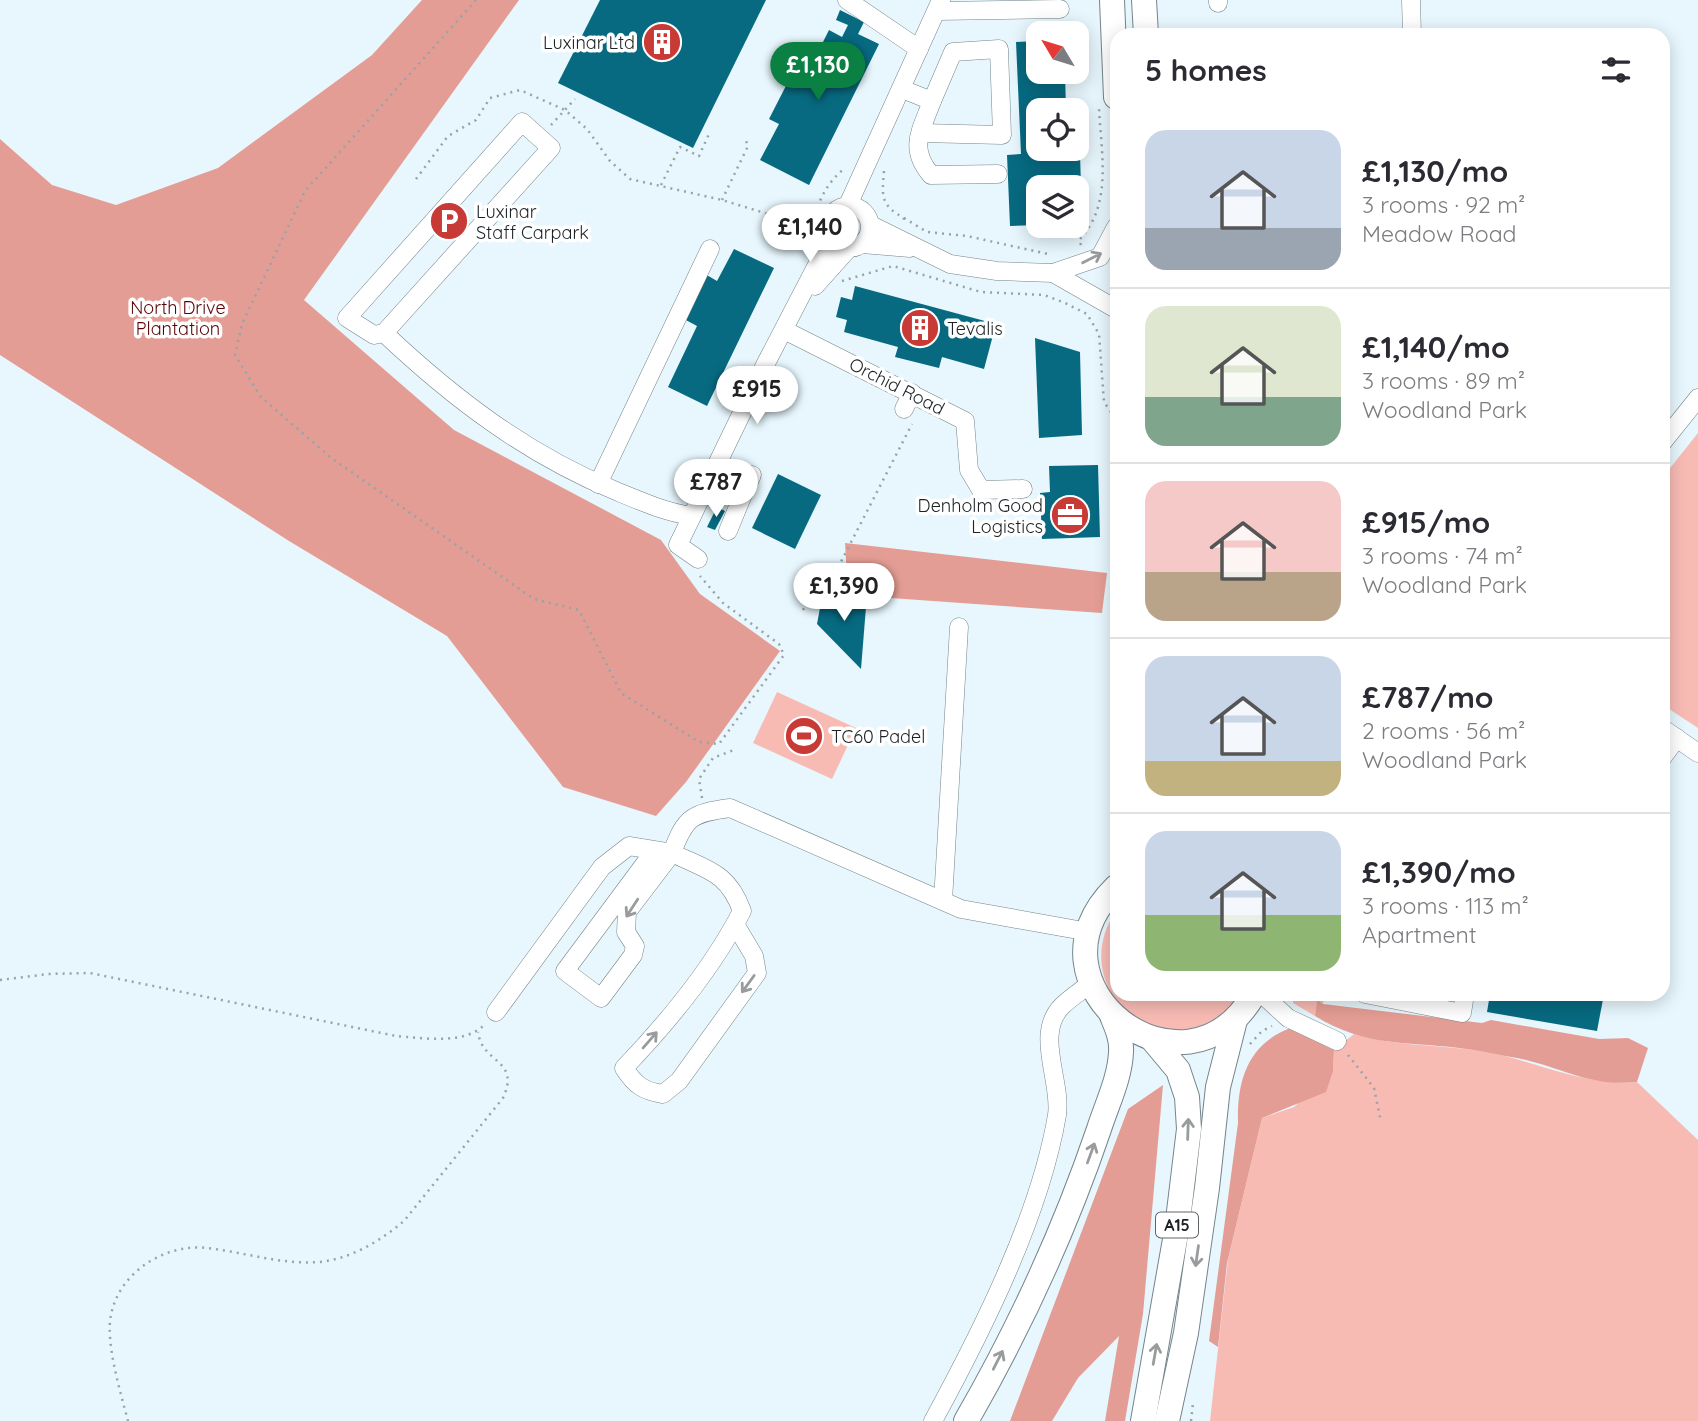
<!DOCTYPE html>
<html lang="en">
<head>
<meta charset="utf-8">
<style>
  :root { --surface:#fff; --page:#f2f2f3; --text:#2b2b33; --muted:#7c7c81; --line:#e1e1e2; --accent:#0b8043 }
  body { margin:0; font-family:Quicksand,sans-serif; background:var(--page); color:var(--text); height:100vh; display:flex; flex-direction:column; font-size:26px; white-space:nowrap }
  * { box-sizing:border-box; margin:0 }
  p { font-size:23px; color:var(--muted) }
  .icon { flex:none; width:38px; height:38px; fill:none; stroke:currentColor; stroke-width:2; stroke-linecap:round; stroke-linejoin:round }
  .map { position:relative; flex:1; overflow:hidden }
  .side { position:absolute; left:1110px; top:28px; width:560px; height:973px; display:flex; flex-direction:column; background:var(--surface); border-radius:21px; box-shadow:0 4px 18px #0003 }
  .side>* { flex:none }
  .needle { width:46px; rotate:308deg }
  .buttons { position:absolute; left:1026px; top:21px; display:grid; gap:14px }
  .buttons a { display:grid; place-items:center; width:63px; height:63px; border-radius:14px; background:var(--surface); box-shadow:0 4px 18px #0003; font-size:35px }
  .price { position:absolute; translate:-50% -60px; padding:0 16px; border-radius:24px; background:#fff; color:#222; font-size:23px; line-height:46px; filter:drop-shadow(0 2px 4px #0008) }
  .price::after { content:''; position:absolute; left:50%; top:42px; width:21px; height:16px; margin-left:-10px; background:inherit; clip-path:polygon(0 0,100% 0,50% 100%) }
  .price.selected { background:var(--accent); color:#fff }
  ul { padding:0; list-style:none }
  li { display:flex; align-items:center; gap:21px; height:175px; padding:0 35px }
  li+li { border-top:2px solid var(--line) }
  li span { display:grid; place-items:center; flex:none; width:196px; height:140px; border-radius:21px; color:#555 }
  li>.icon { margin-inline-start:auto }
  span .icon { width:84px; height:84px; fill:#fffc; stroke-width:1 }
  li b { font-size:30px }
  h2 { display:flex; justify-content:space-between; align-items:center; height:84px; padding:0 35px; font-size:30px }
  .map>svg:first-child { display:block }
  .green { fill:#f8bbb4 }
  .forest { fill:#e49d94 }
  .building { fill:#076a81 }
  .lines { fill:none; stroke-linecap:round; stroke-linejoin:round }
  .minor-casing { stroke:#758489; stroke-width:19 }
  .highway-casing { stroke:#758489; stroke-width:26 }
  .path { stroke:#97a3a7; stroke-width:2.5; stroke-dasharray:2 5; stroke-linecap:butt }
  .minor { stroke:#fff; stroke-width:18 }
  .highway { stroke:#fff; stroke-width:24 }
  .oneway { stroke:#999c9c }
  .labels { text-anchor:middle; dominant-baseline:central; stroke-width:7; stroke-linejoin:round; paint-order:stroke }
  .shield { fill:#fff; stroke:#606466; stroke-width:2 }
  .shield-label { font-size:16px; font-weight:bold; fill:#1c2224 }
  .poi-label { font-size:18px; fill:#1c2224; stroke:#fff; text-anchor:start }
  .park-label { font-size:18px; fill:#590306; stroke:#fff }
  .street-label { font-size:18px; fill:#1c2224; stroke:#fff }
</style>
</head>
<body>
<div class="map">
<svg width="1698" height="1421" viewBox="0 0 1698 1421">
  <rect width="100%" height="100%" fill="#e7f7fd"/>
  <g class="green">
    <path d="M1698,433V728L1663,705V477Z"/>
    <path d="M777,692L856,728L832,779L753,743Z"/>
    <path d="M1116,911V994H1241C1233,1002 1224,1015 1214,1021C1143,1057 1069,980 1116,911Z"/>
    <path d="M1293,994H1324L1323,1004L1317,1001L1315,1016L1293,1003Z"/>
    <path d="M1354,1034C1396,1047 1442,1044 1486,1052C1537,1061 1584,1087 1637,1082L1698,1140V1421H1210L1228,1259L1262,1118L1294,1107L1333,1071L1334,1050Z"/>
  </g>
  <g class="forest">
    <path d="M422,0H519L304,300L454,430L661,540L700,594L780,651L686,782L656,816L563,787L447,636L289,541L0,355V139L52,185L116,205L218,168L372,55Z"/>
    <path d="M845,543L1107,573L1102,613L848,595Z"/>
    <path d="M1317,1000L1323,1004L1482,1023L1491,1020L1599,1039L1628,1038L1648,1048L1637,1082C1587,1087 1563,1067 1517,1058C1498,1055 1479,1050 1459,1048C1402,1041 1366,1047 1315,1016Z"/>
    <path d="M1290,1028L1334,1050L1333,1071L1326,1092L1262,1118L1227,1263L1218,1347L1209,1341L1238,1123C1237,1081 1247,1045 1290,1028Z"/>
    <path d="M1163,1085L1143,1314L1125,1421H1105L1119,1336L1078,1378L1052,1421H1010L1128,1109Z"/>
  </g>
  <g class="building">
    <path d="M600,0H766L693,148L558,83Z"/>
    <path d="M840,10L864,22L858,34L879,44L809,185L760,160L779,124L769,119L792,74L804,80L829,30L842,37L848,25L836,20Z"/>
    <path d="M1038,41V72H1065L1066,110H1038V149H1067L1080,153L1082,223H1076V187H1038V225L1010,226L1007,155L1021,154L1016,42Z"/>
    <path d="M734,249L774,268L707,406L668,387L697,326L684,319L705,274L717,281Z"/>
    <path d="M855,286L996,324L984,369L942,357L939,368L895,357L898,347L844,332L847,320L836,317L841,297L852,300Z"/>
    <path d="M1035,338L1080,352L1082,435L1039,438Z"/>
    <path d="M1098,465L1100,537L1042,539L1040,493L1050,492L1049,466Z"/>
    <path d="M778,474L821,495L795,549L752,528Z"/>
    <path d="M717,507L725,511L715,530L707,527Z"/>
    <path d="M824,587L866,607L861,669L817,624Z"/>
    <path d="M1490,994H1604L1597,1031L1487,1012Z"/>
  </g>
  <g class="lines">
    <g class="minor-casing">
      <g id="minor">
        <path d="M847,0L919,49"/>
        <path d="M1218,0V3"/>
        <path d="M1411,0L1412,35"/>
        <path d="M937,11L1060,9"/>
        <path d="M902,89L932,101C921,131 908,148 931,175L998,174"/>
        <path d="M522,122L551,148L384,333L374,335L347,318Z"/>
        <path d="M921,133L1002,135L999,49L953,52L932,101"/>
        <path d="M848,205L941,0"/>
        <circle cx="849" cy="227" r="21"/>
        <path d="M871,225L950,264L997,271L1053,273L1100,257L1116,227"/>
        <path d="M862,244L910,248"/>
        <path d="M1053,273L1116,309"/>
        <path d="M815,286L849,248"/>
        <path d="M784,330L965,421L969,470L981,490L1023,489"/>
        <path d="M384,333C453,398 526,454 616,491C640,501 665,512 692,516"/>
        <path d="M904,409L912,393"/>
        <path d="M1662,443L1698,398"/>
        <path d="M711,477L744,492L728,531"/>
        <path d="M598,484L710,249"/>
        <path d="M744,492L752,475"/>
        <path d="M698,559L678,545L765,365L831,238"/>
        <path d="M1662,728L1698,753"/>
        <path d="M1662,758L1677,738"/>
        <path d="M943,901L959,627"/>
        <path d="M735,924L754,956L757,973L679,1081L663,1094C643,1091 635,1085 624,1068C670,1020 712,969 742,911C728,872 707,870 672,853C685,817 692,813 730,808L961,909L1089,932"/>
        <path d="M1262,994L1288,1018L1337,1041"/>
        <path d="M1365,994L1462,1013L1465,994"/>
        <path d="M496,1012L602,867L629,846L672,853L627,912L626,932L635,946L633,955L601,998L565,971L655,850"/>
        <path d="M933,1421C982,1331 1040,1216 1057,1115C1062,1081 1034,1034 1062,1006C1070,998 1081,991 1091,983"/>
      </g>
    </g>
    <g class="highway-casing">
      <g id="highway">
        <path d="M1112,0L1116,97"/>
        <path d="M1144,0L1146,35"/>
        <path d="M1116,887C1016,984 1185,1114 1254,994"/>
        <path d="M966,1421C1019,1329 1065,1229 1099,1129C1107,1104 1120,1078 1121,1052C1122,1039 1117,1028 1112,1016"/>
        <path d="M1143,1421L1177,1228L1189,1129L1187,1097L1178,1070L1152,1039"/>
        <path d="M1167,1421L1186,1333L1207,1188L1218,1087L1235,1020"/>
      </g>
    </g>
    <g class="path">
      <path d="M476,0L305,191L242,324L235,355L261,397L330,457L534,599L579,610L621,693L699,742L719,744L784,655L779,644L723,603L700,576"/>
      <path d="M551,125L575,99"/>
      <path d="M884,171C882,196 880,205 904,218L902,223"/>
      <path d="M416,179L448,136L476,120L490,98L520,90L565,110L587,129L610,161L630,179L722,200L811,227"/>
      <path d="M661,185L680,147L699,156L709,134"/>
      <path d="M722,200L748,146L746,141"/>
      <path d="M904,218L927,232L967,236L1048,254"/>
      <path d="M810,241C812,214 823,185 845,168"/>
      <path d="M1081,245L1079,240C1113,205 1101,153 1099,108"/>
      <path d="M842,281L893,266L981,292L1044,295L1065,303L1087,314L1099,334L1104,402L1116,419"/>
      <path d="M803,610L813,590L816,591L823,583L828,586L830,583L912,424"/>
      <path d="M702,798L699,779L713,758L734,750"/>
      <path d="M0,980L48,974L90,973L396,1036C421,1038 465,1045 484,1025"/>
      <path d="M1250,1044L1262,1031L1272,1026"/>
      <path d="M1348,1055L1374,1088L1381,1122"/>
      <path d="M128,1421C121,1394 105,1342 111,1315C119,1272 166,1243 207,1248C244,1252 281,1265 319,1262C351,1259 380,1241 404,1221L503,1098C521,1059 482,1064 478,1032"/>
      <path d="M1191,1421L1193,1403"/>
    </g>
    <use href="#minor" class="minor"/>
    <use href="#highway" class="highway"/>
  </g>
  <defs><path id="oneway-shaft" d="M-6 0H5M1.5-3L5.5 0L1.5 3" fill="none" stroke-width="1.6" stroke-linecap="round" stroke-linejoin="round" transform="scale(1.75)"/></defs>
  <g class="oneway">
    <use href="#oneway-shaft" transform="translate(1092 258) rotate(-27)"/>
    <use href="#oneway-shaft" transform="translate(632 908) rotate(123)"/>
    <use href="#oneway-shaft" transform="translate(748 984) rotate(126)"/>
    <use href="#oneway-shaft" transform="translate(650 1040) rotate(-49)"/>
    <use href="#oneway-shaft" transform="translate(1188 1129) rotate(-88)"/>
    <use href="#oneway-shaft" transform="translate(1091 1153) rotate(-70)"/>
    <use href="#oneway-shaft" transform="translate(1197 1256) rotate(98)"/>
    <use href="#oneway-shaft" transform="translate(1155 1354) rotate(-80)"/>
    <use href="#oneway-shaft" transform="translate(998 1360) rotate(-63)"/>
  </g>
  <defs>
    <g id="building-disc" transform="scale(2.0125)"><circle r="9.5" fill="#c83a35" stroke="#fff"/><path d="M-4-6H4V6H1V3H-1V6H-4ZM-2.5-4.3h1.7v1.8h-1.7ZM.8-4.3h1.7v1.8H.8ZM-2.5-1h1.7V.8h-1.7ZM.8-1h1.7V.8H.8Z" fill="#fff"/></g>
    <g id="parking-disc" transform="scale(2.0125)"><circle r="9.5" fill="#c83a35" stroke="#fff"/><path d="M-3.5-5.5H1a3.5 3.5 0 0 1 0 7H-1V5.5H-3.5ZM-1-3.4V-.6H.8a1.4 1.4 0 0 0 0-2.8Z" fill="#fff"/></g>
    <g id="office-disc" transform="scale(2.0125)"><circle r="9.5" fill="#c83a35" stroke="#fff"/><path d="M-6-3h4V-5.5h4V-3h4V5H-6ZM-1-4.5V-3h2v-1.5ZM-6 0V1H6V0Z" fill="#fff"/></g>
    <g id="stadium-disc" transform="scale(2.0125)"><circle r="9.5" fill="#c83a35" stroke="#fff"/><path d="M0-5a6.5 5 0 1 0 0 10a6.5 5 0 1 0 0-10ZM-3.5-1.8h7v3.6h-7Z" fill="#fff"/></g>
  </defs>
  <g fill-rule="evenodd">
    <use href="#building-disc" x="662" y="42"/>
    <use href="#parking-disc" x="449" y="221"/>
    <use href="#building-disc" x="920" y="328"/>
    <use href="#office-disc" x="1070" y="515"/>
    <use href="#stadium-disc" x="804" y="736"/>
  </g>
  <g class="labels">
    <rect class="shield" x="1156" y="1212.5" width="42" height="25" rx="5"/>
    <g class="shield-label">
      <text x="1177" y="1225">A15</text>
    </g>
    <g class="poi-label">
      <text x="635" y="42" text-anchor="end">Luxinar Ltd</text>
      <text x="476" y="211">Luxinar<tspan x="476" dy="21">Staff Carpark</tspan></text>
      <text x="947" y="328">Tevalis</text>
      <text x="1043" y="505" text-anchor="end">Denholm Good<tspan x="1043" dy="21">Logistics</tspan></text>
      <text x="831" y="736">TC60 Padel</text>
    </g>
    <g class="park-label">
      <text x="178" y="307">North Drive<tspan x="178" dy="21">Plantation</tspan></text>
    </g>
    <g class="street-label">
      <text transform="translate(897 386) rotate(27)">Orchid Road</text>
    </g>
  </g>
</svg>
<div class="buttons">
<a><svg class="needle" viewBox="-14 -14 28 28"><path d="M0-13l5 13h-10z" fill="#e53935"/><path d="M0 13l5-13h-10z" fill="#7c7c81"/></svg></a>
<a><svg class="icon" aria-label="locate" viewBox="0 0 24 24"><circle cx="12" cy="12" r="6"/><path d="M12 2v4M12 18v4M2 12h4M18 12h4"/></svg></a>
<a><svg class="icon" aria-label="layers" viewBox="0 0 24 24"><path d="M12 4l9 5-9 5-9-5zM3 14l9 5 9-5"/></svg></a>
</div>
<b class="price selected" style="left:818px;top:102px">£1,130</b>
<b class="price" style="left:810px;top:264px">£1,140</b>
<b class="price" style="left:757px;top:426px">£915</b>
<b class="price" style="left:716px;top:519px">£787</b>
<b class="price" style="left:844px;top:623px">£1,390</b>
<section class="side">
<h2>5 homes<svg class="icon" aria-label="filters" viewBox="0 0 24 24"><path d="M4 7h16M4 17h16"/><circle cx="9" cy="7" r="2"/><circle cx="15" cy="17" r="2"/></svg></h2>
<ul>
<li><span style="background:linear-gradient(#c9d6e8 70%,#9aa5b1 0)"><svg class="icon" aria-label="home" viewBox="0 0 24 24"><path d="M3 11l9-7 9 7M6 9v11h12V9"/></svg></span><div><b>£1,130/mo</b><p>3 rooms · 92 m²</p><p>Meadow Road</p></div></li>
<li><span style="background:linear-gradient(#dfe7d0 65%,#7fa58c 0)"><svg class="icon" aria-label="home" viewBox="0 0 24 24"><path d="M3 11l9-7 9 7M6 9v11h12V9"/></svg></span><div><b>£1,140/mo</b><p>3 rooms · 89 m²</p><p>Woodland Park</p></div></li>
<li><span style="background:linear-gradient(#f6c9c9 65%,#b9a48a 0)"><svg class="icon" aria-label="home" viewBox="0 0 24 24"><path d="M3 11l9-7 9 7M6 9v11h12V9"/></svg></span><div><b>£915/mo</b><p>3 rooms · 74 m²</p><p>Woodland Park</p></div></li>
<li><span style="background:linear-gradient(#c9d6e8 75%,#c2b280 0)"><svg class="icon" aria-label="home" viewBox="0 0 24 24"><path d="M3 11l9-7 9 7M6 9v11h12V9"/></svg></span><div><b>£787/mo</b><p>2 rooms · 56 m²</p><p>Woodland Park</p></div></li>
<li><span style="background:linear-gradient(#c9d6e8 60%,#8fb573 0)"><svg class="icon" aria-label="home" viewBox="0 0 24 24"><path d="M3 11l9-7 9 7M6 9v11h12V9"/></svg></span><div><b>£1,390/mo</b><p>3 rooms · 113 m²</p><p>Apartment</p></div></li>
</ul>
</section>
</div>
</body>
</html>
